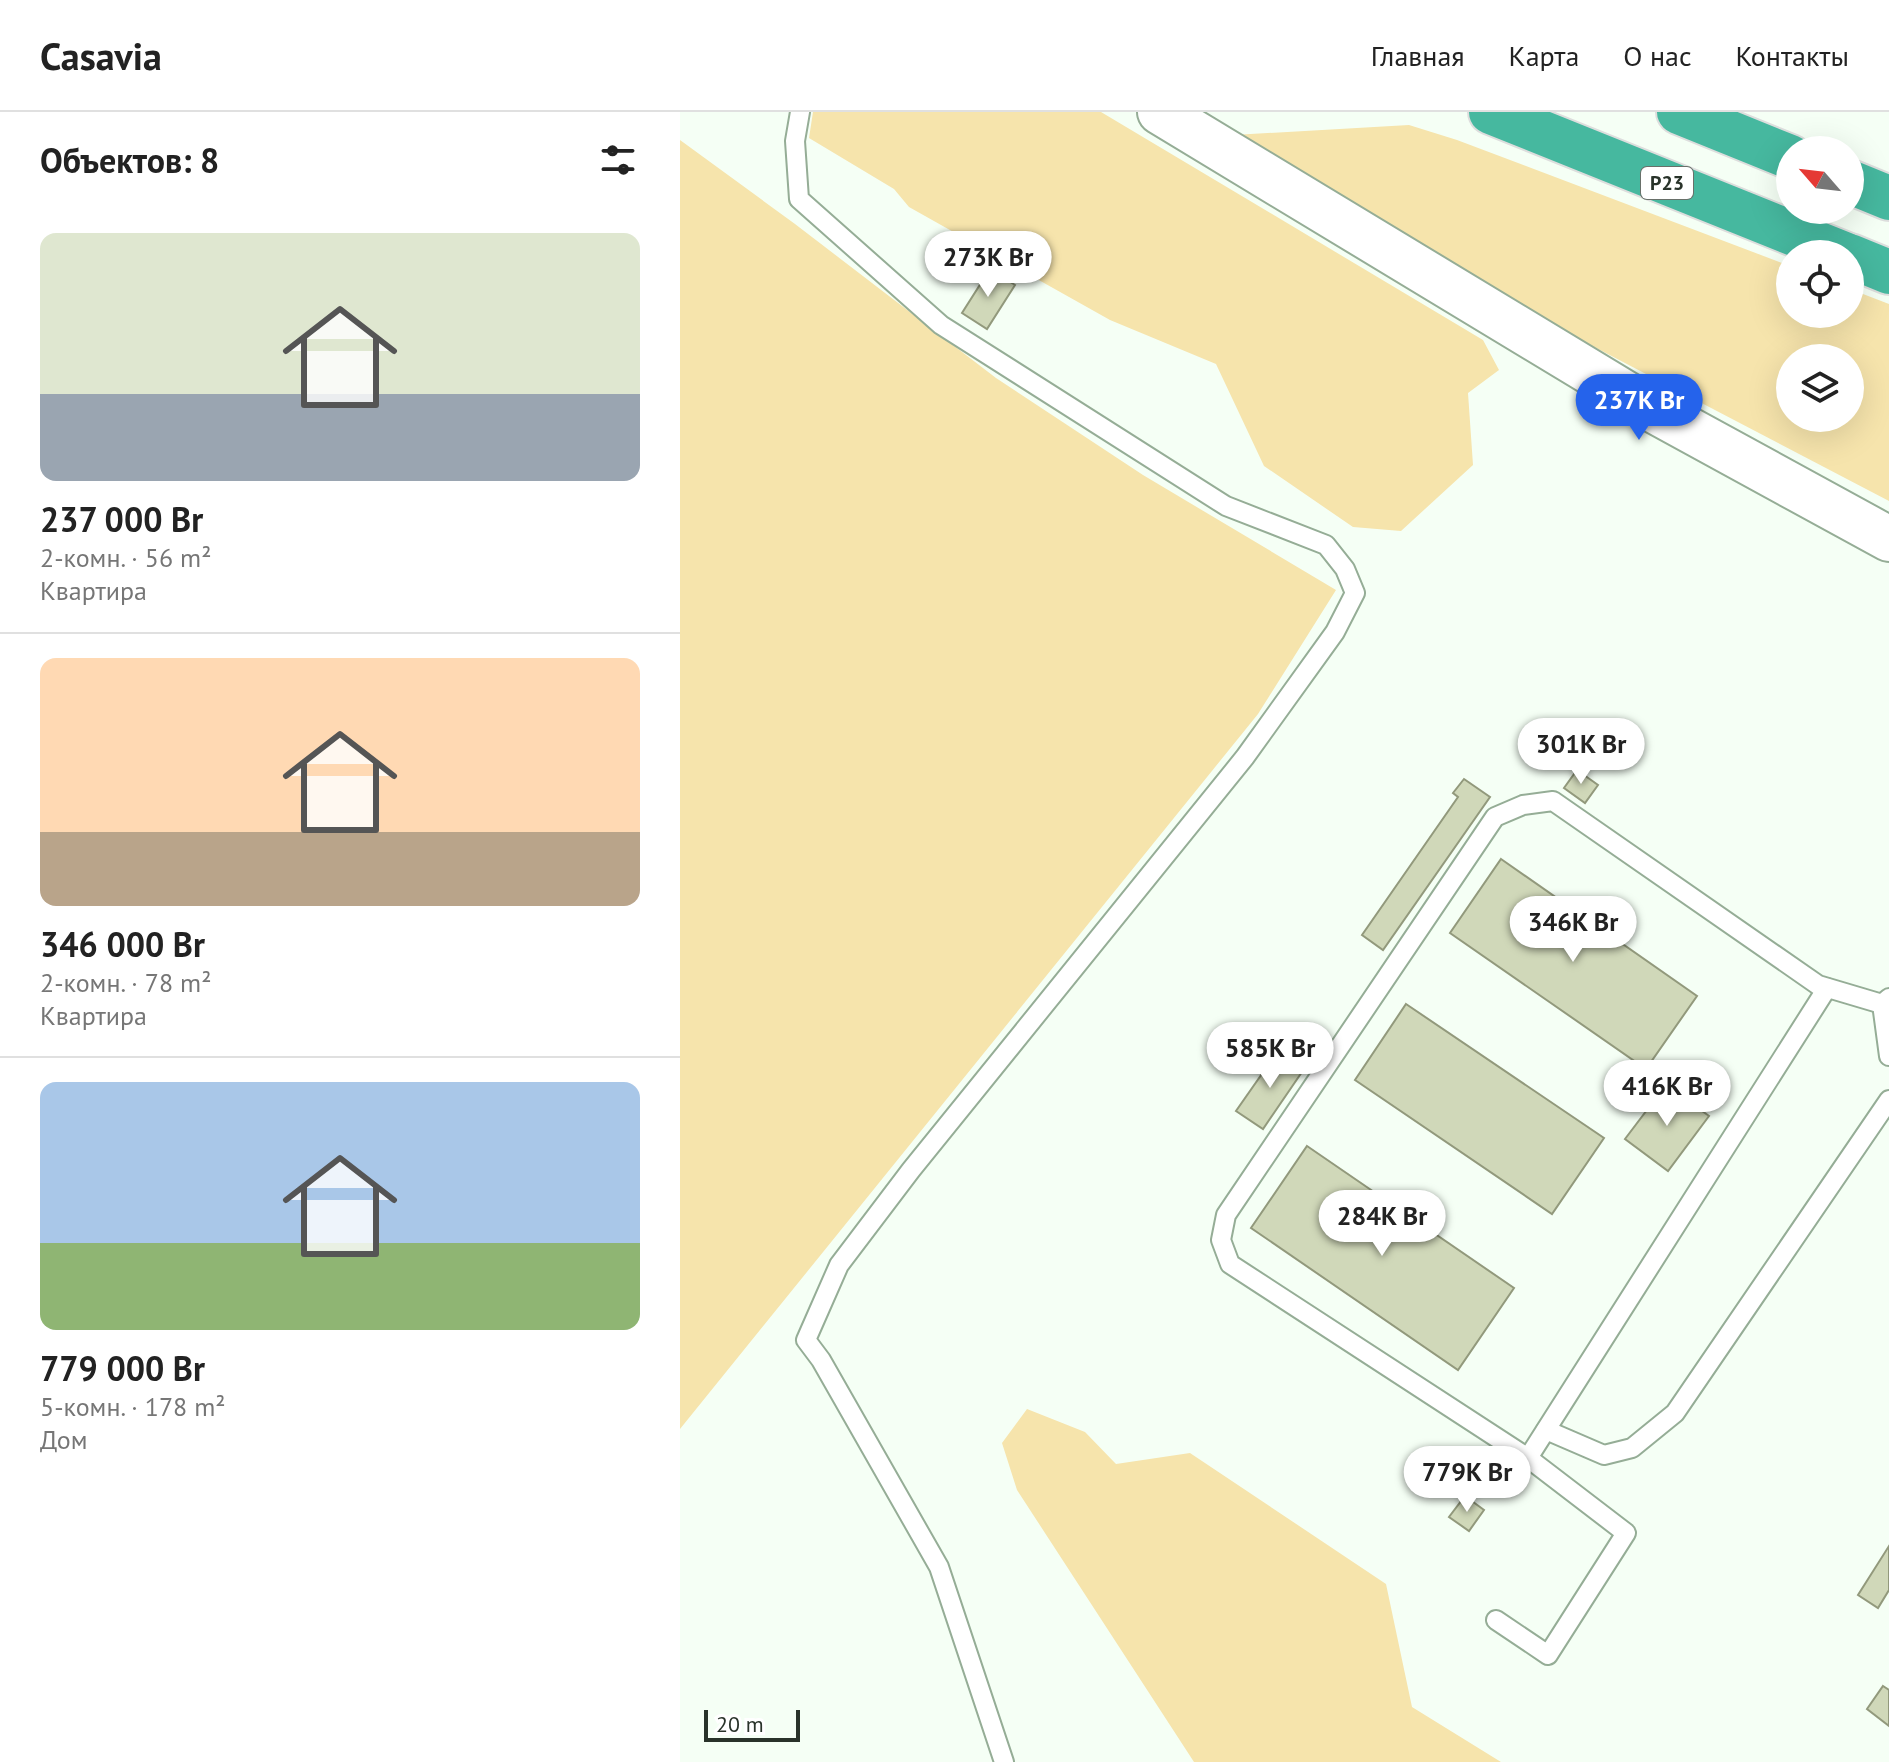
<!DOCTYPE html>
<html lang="ru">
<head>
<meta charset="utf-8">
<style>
  :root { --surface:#fff; --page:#f2f2f2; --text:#222; --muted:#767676; --line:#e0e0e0; --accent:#2563eb }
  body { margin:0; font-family:"PT Sans",sans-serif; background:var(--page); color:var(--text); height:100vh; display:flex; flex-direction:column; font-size:30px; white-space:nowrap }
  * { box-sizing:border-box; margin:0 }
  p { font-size:26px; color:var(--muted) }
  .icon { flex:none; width:44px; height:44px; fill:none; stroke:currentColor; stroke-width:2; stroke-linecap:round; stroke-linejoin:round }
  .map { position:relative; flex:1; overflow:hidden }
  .sheet { display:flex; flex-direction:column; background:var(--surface); width:680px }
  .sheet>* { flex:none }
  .needle { width:52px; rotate:298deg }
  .tools { position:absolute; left:1096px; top:24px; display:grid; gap:16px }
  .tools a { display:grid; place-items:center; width:88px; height:88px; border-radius:50%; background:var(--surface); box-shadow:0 8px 32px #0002; font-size:40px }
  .scale { position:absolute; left:24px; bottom:20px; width:96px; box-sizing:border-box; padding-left:8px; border:4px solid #29332a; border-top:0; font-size:22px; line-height:28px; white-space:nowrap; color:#29332a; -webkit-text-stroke:6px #fff; paint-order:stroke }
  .price { position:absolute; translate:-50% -68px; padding:0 18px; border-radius:28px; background:#fff; color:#222; font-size:26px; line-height:52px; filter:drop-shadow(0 2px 4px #0008) }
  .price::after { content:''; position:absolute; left:50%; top:48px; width:24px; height:18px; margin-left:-12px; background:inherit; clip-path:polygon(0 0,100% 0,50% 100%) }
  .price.active { background:var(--accent); color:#fff }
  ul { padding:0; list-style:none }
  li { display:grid; align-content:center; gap:16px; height:424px; padding:0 40px }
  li+li { border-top:2px solid var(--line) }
  li span { display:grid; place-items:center; height:248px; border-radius:16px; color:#555 }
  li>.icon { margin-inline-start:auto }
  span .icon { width:144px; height:144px; fill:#fffc; stroke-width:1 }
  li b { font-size:34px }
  h2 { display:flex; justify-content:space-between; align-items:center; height:96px; padding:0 40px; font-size:34px }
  header { display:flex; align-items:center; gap:48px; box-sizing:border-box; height:112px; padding:0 40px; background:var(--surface); border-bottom:2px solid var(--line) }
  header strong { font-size:38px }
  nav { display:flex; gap:44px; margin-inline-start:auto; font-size:28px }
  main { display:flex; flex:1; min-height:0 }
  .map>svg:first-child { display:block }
  .green { fill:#f6e4ac; fill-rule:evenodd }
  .building { fill:#d0d8b9; stroke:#92997c; stroke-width:2 }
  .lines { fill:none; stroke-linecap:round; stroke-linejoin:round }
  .service-casing { stroke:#95ad96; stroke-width:22 }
  .tertiary-casing { stroke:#95ad96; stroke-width:48 }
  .trunk-casing { stroke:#dddedd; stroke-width:48 }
  .service { stroke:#fff; stroke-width:18 }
  .tertiary { stroke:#fff; stroke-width:44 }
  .trunk { stroke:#46b89f; stroke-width:44 }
  .labels { text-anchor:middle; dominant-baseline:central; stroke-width:7; stroke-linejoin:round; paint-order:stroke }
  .shield { fill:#fff; stroke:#69706a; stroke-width:2 }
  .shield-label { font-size:20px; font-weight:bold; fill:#29332a }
</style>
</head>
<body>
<header>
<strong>Casavia</strong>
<nav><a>Главная</a><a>Карта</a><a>О нас</a><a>Контакты</a></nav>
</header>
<main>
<section class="sheet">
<h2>Объектов: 8<svg class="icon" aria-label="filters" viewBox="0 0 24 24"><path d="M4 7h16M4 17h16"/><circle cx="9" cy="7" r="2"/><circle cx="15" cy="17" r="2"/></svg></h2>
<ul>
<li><span style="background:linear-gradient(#dfe7d0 65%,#9aa5b1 0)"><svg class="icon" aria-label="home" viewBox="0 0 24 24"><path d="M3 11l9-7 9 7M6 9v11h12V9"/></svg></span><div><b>237 000 Br</b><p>2-комн. · 56 m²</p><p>Квартира</p></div></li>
<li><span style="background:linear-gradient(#ffd9b3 70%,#b9a48a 0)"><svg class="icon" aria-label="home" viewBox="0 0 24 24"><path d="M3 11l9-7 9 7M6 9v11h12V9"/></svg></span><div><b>346 000 Br</b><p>2-комн. · 78 m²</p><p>Квартира</p></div></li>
<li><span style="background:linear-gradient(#a9c7e8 65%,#8fb573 0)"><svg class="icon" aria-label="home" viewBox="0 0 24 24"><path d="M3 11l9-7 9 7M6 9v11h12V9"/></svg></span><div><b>779 000 Br</b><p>5-комн. · 178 m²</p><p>Дом</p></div></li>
</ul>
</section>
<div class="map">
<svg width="1209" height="1650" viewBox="0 0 1209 1650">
  <rect width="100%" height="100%" fill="#f5fff5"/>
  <g class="green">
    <path d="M133,0H421L803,228L819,258L788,281L793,353L721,419L673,415L584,354L536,252L430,208L229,95L214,77L129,26Z"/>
    <path d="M729,13L777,28L1110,154V202H1170V177L1209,192V389L838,195L553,23ZM1110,246H1170V306H1110Z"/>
    <path d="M0,28L115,112L316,266L463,363L656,478L578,602L0,1317Z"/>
    <path d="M347,1297L405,1320L436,1352L510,1341L706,1472L732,1595L821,1650H514L337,1378L322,1331Z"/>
  </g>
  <g class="building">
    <path d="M310,157L335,173L307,217L282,201Z"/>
    <path d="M897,658L918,673L905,691L884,676Z"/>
    <path d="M784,667L810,685L703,838L682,823L778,685L773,681Z"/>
    <path d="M821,747L1017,884L966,957L770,821Z"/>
    <path d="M726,892L924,1026L872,1102L675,968Z"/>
    <path d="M598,939L624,957L583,1017L556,999Z"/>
    <path d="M986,973L1029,1004L988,1059L945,1027Z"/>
    <path d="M627,1034L834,1176L778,1258L571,1116Z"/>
    <path d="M785,1384L804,1398L789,1419L769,1405Z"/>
    <path d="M1209,1434V1478L1198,1496L1178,1483Z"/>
    <path d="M1203,1574L1209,1578V1614L1187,1597Z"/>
  </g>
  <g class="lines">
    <g class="service-casing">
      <g id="service">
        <path d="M120,0L115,29L119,87L261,213L546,394L646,433L665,457L675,481L655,520L565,645L231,1058L159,1153L126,1228L141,1248L259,1455L324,1650"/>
        <path d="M1202,892L1209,944"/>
        <path d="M866,1318L924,1343L952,1336L995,1301L1209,988"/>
        <path d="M848,1346L1147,876"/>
        <path d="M816,1508L868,1543L946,1421L848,1346L550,1152L541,1128L546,1103L815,705L843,693L873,689L1138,873L1202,892L1209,886"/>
      </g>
    </g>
    <g class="tertiary-casing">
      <path id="tertiary" d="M480,0L973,298L1209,427"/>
    </g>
    <g class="trunk-casing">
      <g id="trunk">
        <path d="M811,0L1164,142"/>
        <path d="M999,0L1110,45"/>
        <path d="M1170,70L1209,86"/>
        <path d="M1170,144L1209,160"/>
      </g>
    </g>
    <use href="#service" class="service"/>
    <use href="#tertiary" class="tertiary"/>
    <use href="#trunk" class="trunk"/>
  </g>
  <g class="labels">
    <rect class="shield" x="961" y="55" width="52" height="32" rx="6"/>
    <g class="shield-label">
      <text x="987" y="71">Р23</text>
    </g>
  </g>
</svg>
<div class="tools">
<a><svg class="needle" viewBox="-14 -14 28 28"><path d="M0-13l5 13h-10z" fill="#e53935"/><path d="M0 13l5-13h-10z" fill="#767676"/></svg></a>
<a><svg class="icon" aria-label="locate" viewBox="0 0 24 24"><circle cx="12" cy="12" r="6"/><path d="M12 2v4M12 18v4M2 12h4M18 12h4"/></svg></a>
<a><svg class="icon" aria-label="layers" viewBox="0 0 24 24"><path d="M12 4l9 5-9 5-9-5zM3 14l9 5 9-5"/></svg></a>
</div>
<div class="scale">20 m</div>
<b class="price" style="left:308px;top:187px">273K Br</b>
<b class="price active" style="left:959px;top:330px">237K Br</b>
<b class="price" style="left:901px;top:674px">301K Br</b>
<b class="price" style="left:893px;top:852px">346K Br</b>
<b class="price" style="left:590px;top:978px">585K Br</b>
<b class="price" style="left:987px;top:1016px">416K Br</b>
<b class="price" style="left:702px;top:1146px">284K Br</b>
<b class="price" style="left:787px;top:1402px">779K Br</b>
</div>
</main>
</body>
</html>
